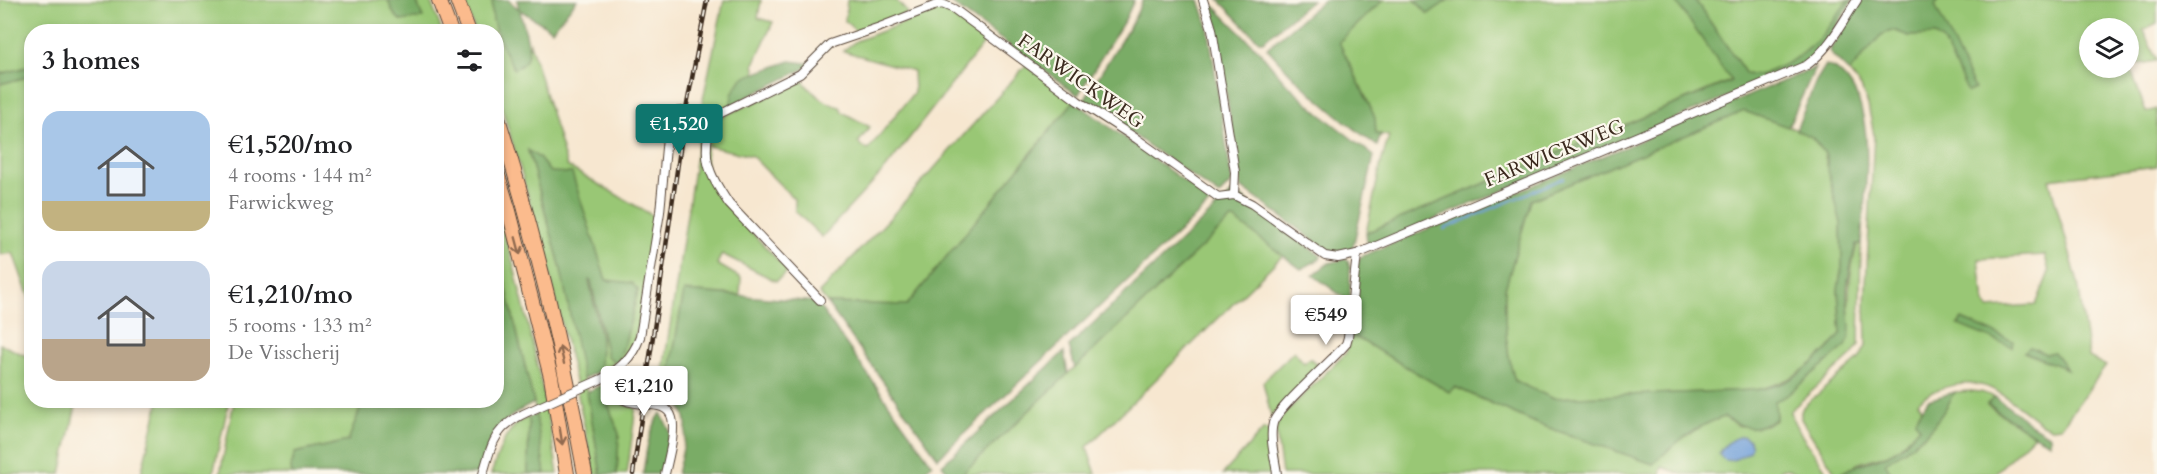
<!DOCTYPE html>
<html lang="en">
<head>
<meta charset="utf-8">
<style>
  :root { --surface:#fff; --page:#f6f6f6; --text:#202124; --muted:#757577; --accent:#0f766e }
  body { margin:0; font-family:Cardo,serif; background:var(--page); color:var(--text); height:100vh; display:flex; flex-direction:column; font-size:22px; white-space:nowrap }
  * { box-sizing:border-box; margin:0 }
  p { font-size:20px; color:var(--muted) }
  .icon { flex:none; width:33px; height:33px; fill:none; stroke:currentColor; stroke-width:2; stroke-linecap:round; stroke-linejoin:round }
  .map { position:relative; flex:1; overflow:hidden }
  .panel { position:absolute; left:24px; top:24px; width:480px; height:384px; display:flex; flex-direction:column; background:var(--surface); border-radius:24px; box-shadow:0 3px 9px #0003 }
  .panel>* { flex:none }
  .fabs { position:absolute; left:2079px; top:18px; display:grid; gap:12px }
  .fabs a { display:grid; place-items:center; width:60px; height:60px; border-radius:50%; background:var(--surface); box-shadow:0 3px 9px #0003; font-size:30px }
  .price { position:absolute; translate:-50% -51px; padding:0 14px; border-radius:6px; background:#fff; color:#222; font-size:20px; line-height:39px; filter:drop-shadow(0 2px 3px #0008) }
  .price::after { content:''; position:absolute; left:50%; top:36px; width:18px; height:14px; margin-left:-9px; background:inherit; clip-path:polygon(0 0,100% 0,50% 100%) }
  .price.current { background:var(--accent); color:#fff }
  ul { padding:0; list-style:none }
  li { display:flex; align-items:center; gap:18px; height:150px; padding:0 18px }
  li span { display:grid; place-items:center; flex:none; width:168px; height:120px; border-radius:18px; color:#555 }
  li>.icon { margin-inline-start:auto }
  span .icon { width:72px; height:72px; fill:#fffc; stroke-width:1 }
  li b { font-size:26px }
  h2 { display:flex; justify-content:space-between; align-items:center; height:72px; padding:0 18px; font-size:26px }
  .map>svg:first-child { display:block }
  .green { fill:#99c775; stroke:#6a784a; stroke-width:1.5; fill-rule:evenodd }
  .forest { fill:#7aac66; stroke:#5a6b42; stroke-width:1.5 }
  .water { fill:#709fd9; stroke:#56647c; stroke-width:1.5 }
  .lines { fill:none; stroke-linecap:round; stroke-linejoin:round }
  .stream { stroke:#709fd9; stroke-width:2 }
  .minor-casing { stroke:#574639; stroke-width:10 }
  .motorway-casing { stroke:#574639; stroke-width:16 }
  .minor { stroke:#fff; stroke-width:8 }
  .motorway { stroke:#fbbb8d; stroke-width:14 }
  .rail-casing { stroke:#3b2a1e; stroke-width:4.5 }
  .rail { stroke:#fbf7ec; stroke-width:2; stroke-dasharray:7; stroke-linecap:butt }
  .minor-bridge-casing { stroke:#574639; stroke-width:10; stroke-linecap:butt }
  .minor-bridge { stroke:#fff; stroke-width:8 }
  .oneway { stroke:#916b50 }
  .labels { text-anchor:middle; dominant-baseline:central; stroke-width:4.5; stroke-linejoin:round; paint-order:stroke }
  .street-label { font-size:20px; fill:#3b2a1e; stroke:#fbf7ec }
</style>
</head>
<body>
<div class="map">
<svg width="2157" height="474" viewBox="0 0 2157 474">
  <rect width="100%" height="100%" fill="#fbf7ec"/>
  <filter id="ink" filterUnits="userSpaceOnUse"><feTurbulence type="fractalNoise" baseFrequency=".0167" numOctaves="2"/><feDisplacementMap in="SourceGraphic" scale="12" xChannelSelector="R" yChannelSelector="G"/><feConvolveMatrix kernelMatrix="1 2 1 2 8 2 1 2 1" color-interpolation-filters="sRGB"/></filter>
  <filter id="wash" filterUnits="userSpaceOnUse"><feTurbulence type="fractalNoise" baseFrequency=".008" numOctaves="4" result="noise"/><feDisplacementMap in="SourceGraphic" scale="24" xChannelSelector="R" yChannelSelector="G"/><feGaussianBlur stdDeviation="1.35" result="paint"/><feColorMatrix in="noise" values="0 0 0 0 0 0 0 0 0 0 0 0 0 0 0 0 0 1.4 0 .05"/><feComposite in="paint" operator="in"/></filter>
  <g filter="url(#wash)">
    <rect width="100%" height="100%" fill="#f7e7d0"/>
    <g class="green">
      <path d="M0,0H388L394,14L401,21L422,18L416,0H430L442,31L32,32L31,36H29L31,46V66L0,74Z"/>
      <path d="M464,0H493C488,22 503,50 514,68C526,64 527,55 530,43L567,166L655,217L640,317L632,350L626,357L600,371L601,339L588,279L591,281L607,356L616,363L625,343L638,290L606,280L572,174L550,172L539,158L528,151L560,265L587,392L601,474H594L574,376L548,268L521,171L497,92L496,32L475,31Z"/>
      <path d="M724,0H761L758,18L773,22L754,64L756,74L742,79L730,106L716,113L696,111L702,104Z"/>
      <path d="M847,0H896L908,13L858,33L845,21Z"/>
      <path d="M1383,0H1415L1428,14L1448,0H1675L1732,80L1366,233L1381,163L1389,136L1376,134C1373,103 1352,71 1339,42Z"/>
      <path d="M1695,0H1848C1826,31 1814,52 1777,68C1766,73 1759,77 1746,74Z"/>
      <path d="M1938,0H2157V23L2143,30L2157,61L2134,65L2131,70L2146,112L2157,109V166L2049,179L2078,283L2089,357L2106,366L2061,427L2051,428L2042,424C2026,413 2010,397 1992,389C1969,378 1935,386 1918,402L1922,408L1915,421L1920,427L1901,446L1889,454L1859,463L1840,474H1836L1801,419V412L1803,407L1859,359L1866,346L1865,303L1874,135L1868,105L1861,87L1849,72L1880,36L1888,31L1893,30L1909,36L1935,35L1943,41L1969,91L1935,5ZM2090,28H2128V68H2090ZM2045,255L2049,272L2036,305L1989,308L1984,303L1979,259ZM2030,347L2046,354L2054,352L2066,368L2024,352Z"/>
      <path d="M945,7L988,38L886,168L822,237L795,211V200L752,156L708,146L714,120L803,81C810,91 827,105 840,107L842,112L870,127L858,143L868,150L914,92L913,71L843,51L856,41Z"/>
      <path d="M1026,65L1074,101L907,305L827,303L819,293L889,219Z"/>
      <path d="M31,76V303L13,253L0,255V84Z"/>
      <path d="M1744,111L1809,134L1824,152L1841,223L1842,266L1838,290L1841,334L1837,340C1812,366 1791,383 1755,390L1552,398L1515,381C1506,353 1504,318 1505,289L1531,200Z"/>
      <path d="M696,115L706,120V168L724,203L788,271L776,281L722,254L717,264L741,278L740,295L684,291L666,394L660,391L701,123Z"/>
      <path d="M496,199C521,290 543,381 558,474H545L534,403L497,250Z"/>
      <path d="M1231,219H1234L1283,255L1089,445L1087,447L1096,474H962Z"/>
      <path d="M1857,244H1861L1859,345L1852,355L1791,410C1791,428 1819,456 1828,474H1800L1788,469H1780L1781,474H1682L1662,467L1660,474H1282L1276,431L1279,419L1346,353L1352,335L1448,391L1455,387L1538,424L1653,464C1674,444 1696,425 1724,417L1739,426L1766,425L1776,420L1775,401L1849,335C1848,303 1848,275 1857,244Z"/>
      <path d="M0,344L31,358L32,400L77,401L61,474H0Z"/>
      <path d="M1294,351L1304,363L1310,358L1320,368L1271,416L1263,382Z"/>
      <path d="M603,382C612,385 612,394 618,401C622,405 630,406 636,407L627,474H617L619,434L601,385Z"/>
      <path d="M1971,391L1981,392L1995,397L1987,405L2034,435L1994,474H1892L1884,463C1920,442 1935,430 1955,392Z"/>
      <path d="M159,401H229L213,474H141Z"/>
      <path d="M234,401H363L349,441L295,453L291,467L292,474H220Z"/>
      <path d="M529,417L528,474H491C499,452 505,426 529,417Z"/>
      <path d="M1264,429L1269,431L1275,474H1223Z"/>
    </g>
    <g class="forest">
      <path d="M388,0H416L423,18L401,21L394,14Z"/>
      <path d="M493,0H508L519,9L517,0H577L552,30L520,10C522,27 541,60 514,69C503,50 488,22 493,0Z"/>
      <path d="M947,0H1134L1126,18L1078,95Z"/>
      <path d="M1143,0H1199L1208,27L1232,182L1219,195L1084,100L1133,21Z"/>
      <path d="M1208,0L1261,53L1284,81L1319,113L1374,156L1352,251L1333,253L1327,250L1241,187L1218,40Z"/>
      <path d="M1219,0H1312L1263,41H1259Z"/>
      <path d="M1324,0H1383L1339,42L1369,104L1375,118L1376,134H1381L1377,146C1337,116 1300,86 1267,48Z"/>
      <path d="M1415,0H1448L1428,14Z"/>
      <path d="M1675,0H1695L1746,74C1758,77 1766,73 1777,68C1814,52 1826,31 1848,0H1853L1827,41L1806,64L1373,245L1367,242L1366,233L1387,224L1731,81Z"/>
      <path d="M1862,0H1938L1935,5L1975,89L1968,92L1943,41L1935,35L1909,36L1893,30L1888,31L1880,36L1849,72L1831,54L1830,50Z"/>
      <path d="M790,61L814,64L730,106L733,92L742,78Z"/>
      <path d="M1826,65C1884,85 1864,197 1861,244H1856C1852,261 1847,277 1847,295C1847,311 1854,331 1846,346L1786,396L1775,401L1776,419C1754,431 1745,430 1724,417C1696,425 1674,444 1653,464L1538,424L1455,387L1449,392L1352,335L1358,283L1357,266L1360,257L1815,68L1788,127L1744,111L1531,200L1505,289C1504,318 1506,353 1515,381L1552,398L1755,390C1766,388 1777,386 1787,381C1802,374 1833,347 1841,334L1838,290L1842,266L1841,223L1828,172L1827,159L1824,152L1812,137L1796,130L1816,81Z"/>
      <path d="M31,66V76L0,84V74Z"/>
      <path d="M1074,101L1210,200L1209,204L938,458L827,303L907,305Z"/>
      <path d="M528,150L539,158L550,172L572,173L606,280L632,283L638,290L625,343L617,363L607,356L591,281L589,280L601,339L600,371L583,379L560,265Z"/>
      <path d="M1234,191L1321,256L1320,259L1301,269L1234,219H1231L1075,368L1069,346Z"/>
      <path d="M497,250L534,403C497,421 489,435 480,474H292L291,467L295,453L348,441L363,401L496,400Z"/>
      <path d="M1345,259L1348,261L1350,268V302L1313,275L1329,263Z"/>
      <path d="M684,291L816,302L932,464L921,474H677C683,444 699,412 666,394Z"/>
      <path d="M1962,319L2013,341L2012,347L1958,325Z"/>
      <path d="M2030,347L2046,354L2054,352L2067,369L2024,352Z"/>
      <path d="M1064,352L1068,374L962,474H949L942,465Z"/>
      <path d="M601,385L619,434L617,474H601L587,392Z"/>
      <path d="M1955,392C1935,430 1920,441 1885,463L1892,474H1840C1855,463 1872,462 1888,455C1901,449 1910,437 1920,427L1915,421L1928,400Z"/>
      <path d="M1995,397L2032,425L2050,436V443L2034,435L1987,404Z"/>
      <path d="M661,413L670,431L663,474H643C646,452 648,432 661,413Z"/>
      <path d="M536,415L545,474H528L529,417Z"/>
    </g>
    <path class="water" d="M1742,436C1749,438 1754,444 1750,452C1740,457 1726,467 1719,454C1725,444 1730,439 1742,436Z"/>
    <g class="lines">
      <path class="stream" d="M1444,229L1564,178"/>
    </g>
  </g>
  <g filter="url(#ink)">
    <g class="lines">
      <g class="minor-casing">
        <g id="minor">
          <path d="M1203,0L1212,29L1235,172L1234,195"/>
          <path d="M711,117C702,159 706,169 729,204L820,300"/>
          <path d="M612,374C613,380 614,387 616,392C627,413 666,395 672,418C676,433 668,459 665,474"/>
          <path d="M595,382C616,373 632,360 640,337L660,212L668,126L672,113C687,106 702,119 717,115L800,74L830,44L880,27L934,6L942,4L954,9L1078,101L1137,139L1218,197L1234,195L1252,204L1325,256L1338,258L1357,254L1807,65C1829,49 1842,23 1857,0"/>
          <path d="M483,474C493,439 496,425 532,410"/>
          <path d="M1277,474C1275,458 1269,438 1273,423C1278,407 1332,361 1346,344L1348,337L1357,254"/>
        </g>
      </g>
      <g class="motorway-casing">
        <g id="motorway">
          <path d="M439,0L451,32"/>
          <path d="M457,0L469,32"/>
          <path d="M496,112C534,231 563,351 585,474"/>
          <path d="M496,169L509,211L551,377L567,474"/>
        </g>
      </g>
      <use href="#minor" class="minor"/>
      <use href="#motorway" class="motorway"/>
      <g class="rail-casing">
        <path id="rail" d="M633,474L685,115L707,0"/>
      </g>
      <use href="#rail" class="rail"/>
      <g class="minor-bridge-casing">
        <path id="minor-bridge" d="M532,410L595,382"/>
      </g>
      <use href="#minor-bridge" class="minor-bridge"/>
    </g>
    <defs><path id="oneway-shaft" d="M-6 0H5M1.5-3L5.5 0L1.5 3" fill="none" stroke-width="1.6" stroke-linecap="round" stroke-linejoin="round" transform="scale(1.5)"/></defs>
    <g class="oneway">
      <use href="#oneway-shaft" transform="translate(518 246) rotate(75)"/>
      <use href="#oneway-shaft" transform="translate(562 355) rotate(-103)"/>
      <use href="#oneway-shaft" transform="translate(561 436) rotate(81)"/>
    </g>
  </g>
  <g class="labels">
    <g class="street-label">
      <text transform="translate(1081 81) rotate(35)">FARWICKWEG</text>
      <text transform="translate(1554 153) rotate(-22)">FARWICKWEG</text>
    </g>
  </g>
</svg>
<div class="fabs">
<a><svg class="icon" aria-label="layers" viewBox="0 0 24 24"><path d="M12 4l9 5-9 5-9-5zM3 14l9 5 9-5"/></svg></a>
</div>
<b class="price current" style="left:679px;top:155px">€1,520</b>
<b class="price" style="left:1326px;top:346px">€549</b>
<b class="price" style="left:644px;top:417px">€1,210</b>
<section class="panel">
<h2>3 homes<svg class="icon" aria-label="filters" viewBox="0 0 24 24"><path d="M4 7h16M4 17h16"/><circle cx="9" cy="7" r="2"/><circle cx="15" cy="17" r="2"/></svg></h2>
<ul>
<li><span style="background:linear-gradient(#a9c7e8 75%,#c2b280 0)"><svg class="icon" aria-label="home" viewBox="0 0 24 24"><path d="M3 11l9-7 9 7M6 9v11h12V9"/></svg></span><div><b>€1,520/mo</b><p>4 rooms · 144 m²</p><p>Farwickweg</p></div></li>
<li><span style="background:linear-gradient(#c9d6e8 65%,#b9a48a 0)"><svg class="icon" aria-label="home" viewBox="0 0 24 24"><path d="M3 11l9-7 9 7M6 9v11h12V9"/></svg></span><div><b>€1,210/mo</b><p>5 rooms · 133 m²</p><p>De Visscherij</p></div></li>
</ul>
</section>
</div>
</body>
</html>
